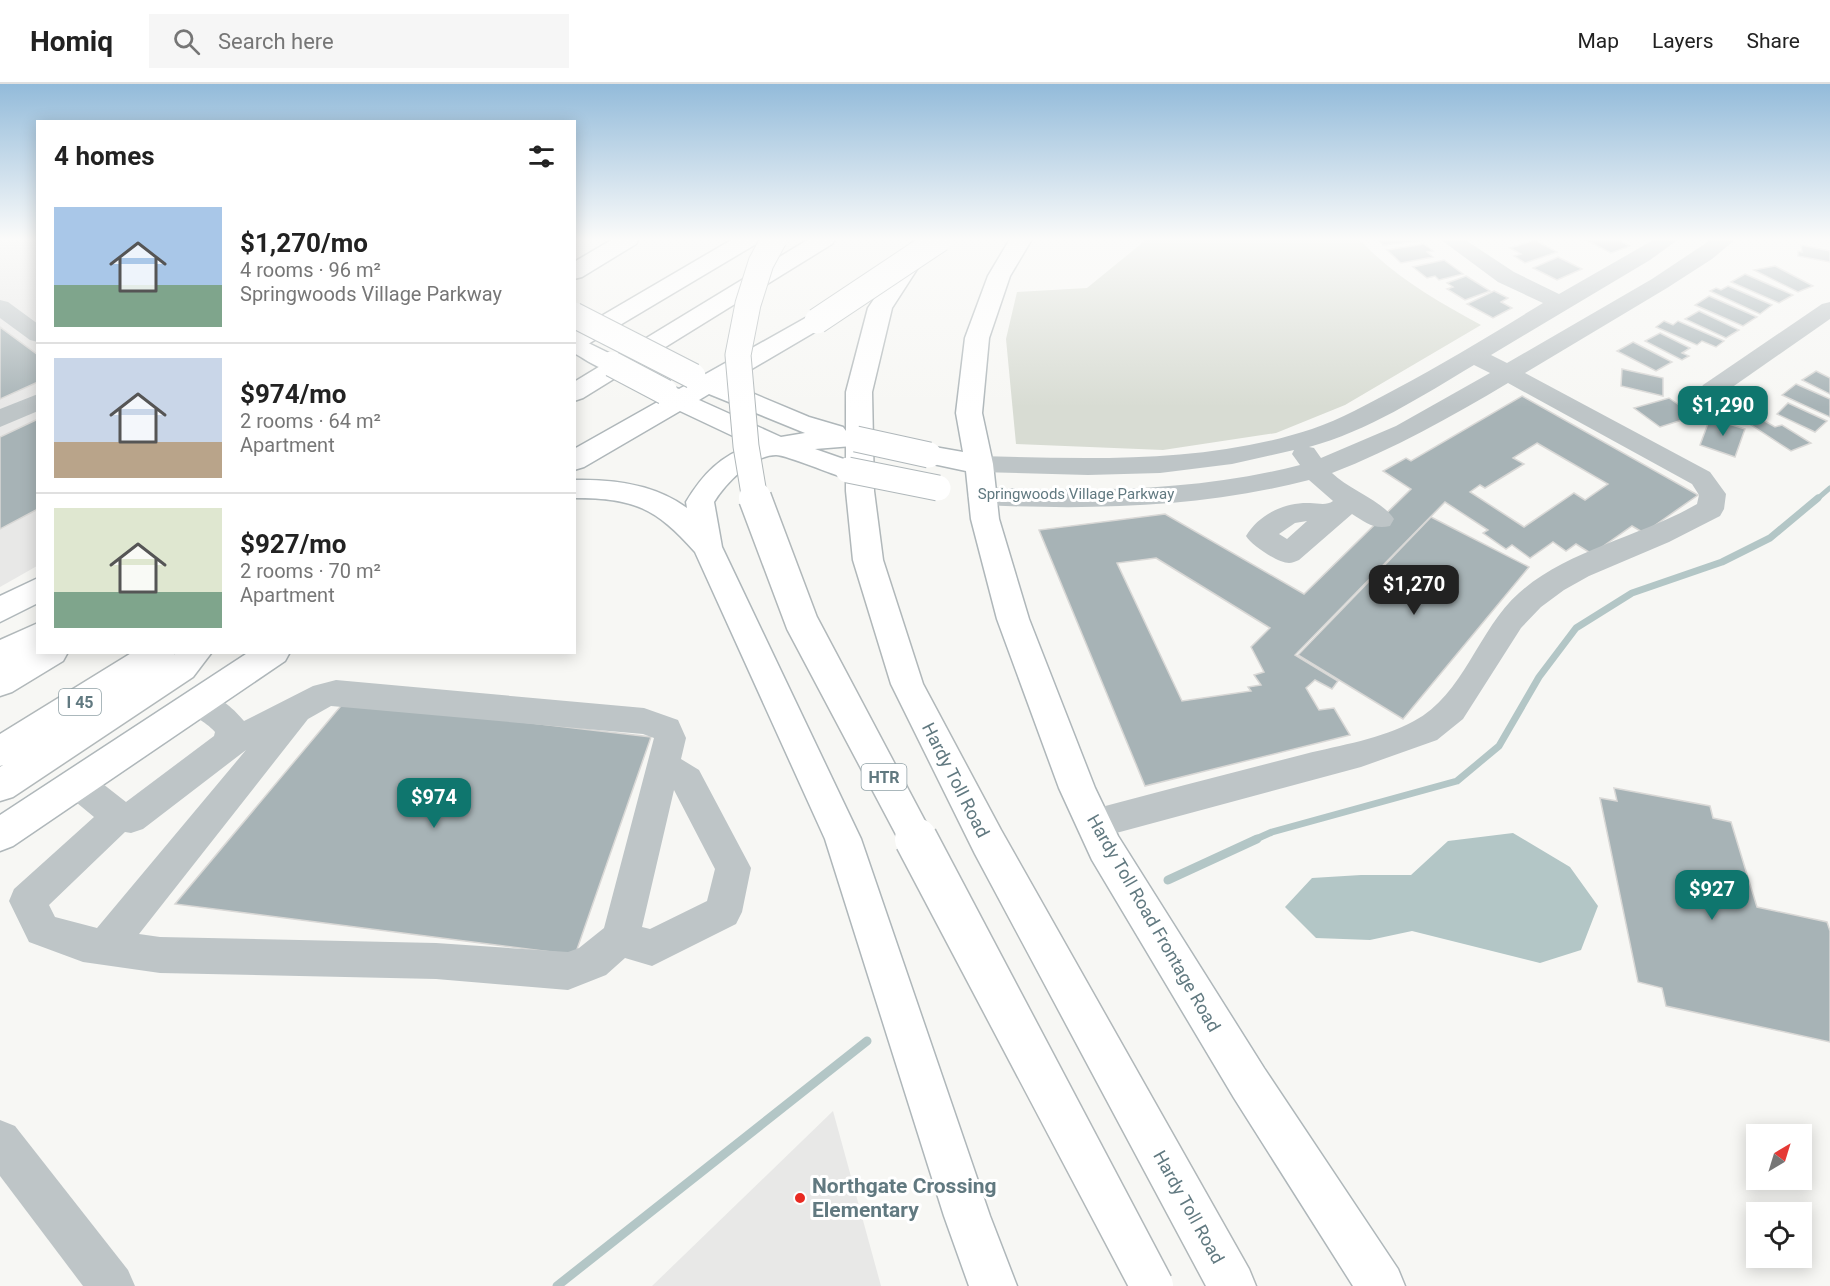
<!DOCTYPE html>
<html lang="en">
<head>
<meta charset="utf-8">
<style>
  :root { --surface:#fff; --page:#f6f6f6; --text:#222; --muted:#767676; --line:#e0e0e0; --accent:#0f766e }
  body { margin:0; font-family:Roboto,sans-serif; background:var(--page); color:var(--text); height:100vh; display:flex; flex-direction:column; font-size:22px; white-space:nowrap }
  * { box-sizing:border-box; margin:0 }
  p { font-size:20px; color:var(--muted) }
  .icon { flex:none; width:33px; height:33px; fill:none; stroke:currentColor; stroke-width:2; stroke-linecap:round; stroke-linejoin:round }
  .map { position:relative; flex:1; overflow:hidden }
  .panel { position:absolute; left:36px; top:36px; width:540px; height:534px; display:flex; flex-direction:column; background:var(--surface); border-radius:0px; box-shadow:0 3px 15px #0003 }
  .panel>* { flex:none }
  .needle { width:39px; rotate:38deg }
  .buttons { position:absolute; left:1746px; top:1040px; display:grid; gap:12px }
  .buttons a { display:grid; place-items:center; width:66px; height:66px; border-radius:0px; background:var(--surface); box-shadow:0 3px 15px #0003; font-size:30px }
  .price { position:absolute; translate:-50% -51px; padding:0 14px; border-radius:12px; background:var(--accent); color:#fff; font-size:20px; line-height:39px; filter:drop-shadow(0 2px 3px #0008) }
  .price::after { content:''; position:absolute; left:50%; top:36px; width:18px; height:14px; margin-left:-9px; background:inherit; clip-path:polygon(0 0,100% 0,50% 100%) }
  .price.on { background:#222; color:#fff }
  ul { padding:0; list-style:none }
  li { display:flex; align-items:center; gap:18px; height:150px; padding:0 18px }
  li+li { border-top:2px solid var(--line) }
  li span { display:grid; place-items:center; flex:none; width:168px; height:120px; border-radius:0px; color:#555 }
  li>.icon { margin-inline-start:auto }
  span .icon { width:72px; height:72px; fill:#fffc; stroke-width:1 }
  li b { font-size:26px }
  h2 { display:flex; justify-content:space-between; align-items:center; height:72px; padding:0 18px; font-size:26px }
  header { display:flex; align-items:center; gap:36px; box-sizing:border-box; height:84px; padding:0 30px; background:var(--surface); border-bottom:2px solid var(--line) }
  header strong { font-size:28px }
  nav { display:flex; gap:33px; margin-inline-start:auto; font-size:21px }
  .search { width:420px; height:54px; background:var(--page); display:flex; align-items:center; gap:15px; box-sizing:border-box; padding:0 21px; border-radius:0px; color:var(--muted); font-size:22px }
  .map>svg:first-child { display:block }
  .built { fill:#e8e8e7 }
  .green { fill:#d8dcd3 }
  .water { fill:#b3c6c6 }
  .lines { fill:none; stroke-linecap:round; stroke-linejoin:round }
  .stream-far2 { stroke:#b3c6c6; stroke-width:5 }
  .stream-far1 { stroke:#b3c6c6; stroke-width:7 }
  .stream { stroke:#b3c6c6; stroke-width:9 }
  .building { fill:#a7b3b6; stroke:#d9d8d6; stroke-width:1.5; fill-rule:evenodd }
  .major-casing { stroke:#afb7ba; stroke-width:3 }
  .highway-casing { stroke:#b1b8ba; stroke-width:3 }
  .minor { fill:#bec5c7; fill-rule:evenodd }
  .major { fill:#fff; fill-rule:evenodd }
  .highway { fill:#fff; fill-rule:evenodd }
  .major-bridge-casing { stroke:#afb7ba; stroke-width:27; stroke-linecap:butt }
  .highway-bridge-far2-casing { stroke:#b1b8ba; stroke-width:27; stroke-linecap:butt }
  .highway-bridge-far1-casing { stroke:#b1b8ba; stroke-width:35; stroke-linecap:butt }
  .highway-bridge-casing { stroke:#b1b8ba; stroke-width:45; stroke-linecap:butt }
  .major-bridge { stroke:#fff; stroke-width:25 }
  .highway-bridge-far2 { stroke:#fff; stroke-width:25 }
  .highway-bridge-far1 { stroke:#fff; stroke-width:32 }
  .highway-bridge { stroke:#fff; stroke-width:42 }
  .poi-dot { fill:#e92a22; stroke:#fff; stroke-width:2 }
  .labels { text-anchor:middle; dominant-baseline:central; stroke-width:6; stroke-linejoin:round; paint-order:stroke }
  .far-street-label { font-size:15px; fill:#617980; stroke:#fff }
  .shield { fill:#fff; stroke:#90a1a6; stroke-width:1.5 }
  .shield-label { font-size:16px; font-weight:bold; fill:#617980 }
  .street-label { font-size:18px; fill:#617980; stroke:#fff }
  .near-poi-label { font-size:21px; font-weight:bold; fill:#617980; stroke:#fff; text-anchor:start }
</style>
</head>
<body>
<header>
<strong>Homiq</strong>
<div class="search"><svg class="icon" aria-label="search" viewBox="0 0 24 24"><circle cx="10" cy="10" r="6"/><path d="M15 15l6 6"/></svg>Search here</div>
<nav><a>Map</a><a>Layers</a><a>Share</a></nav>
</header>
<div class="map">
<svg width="1830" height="1202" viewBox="0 0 1830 1202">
  <rect width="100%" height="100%" fill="#f7f7f4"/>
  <g class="built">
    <path d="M0,155H37V482L0,503Z"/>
    <path d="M833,1027L881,1202H652Z"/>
  </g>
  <path class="green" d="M1147,155H1359C1393,192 1437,217 1481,241L1345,321L1276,349L1163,366L1016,360L1006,255L1017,208L1087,204Z"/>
  <path class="water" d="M1513,749L1570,783L1598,822L1581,866L1540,879L1412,847L1370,856L1316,854L1285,823L1312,794L1361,791H1411L1448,757Z"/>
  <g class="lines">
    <path class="stream-far2" d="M1816,416L1830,404"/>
    <path class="stream-far1" d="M1254,756L1272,748L1457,697L1499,662L1539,593L1576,544L1632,509L1722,478L1770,454L1818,414"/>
    <g class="stream">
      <path d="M1168,796L1257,755"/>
      <path d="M557,1202L867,957"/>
    </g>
  </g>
  <g class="building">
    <path d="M1377,155H1418L1420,157L1383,161Z"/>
    <path d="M1588,155H1616L1630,162L1611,169L1586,156Z"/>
    <path d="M1535,156L1557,168L1525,179L1514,172L1521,170L1510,164Z"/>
    <path d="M1424,160L1433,167L1427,168L1433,173L1401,179L1387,166Z"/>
    <path d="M1801,161L1830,167V178L1798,172V167L1802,168Z"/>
    <path d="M1558,173L1582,185L1557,196L1533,184Z"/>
    <path d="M1444,176L1463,190L1439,196L1435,192L1427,194L1413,183Z"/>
    <path d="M1775,182L1813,202L1798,208L1754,186Z"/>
    <path d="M1745,190L1793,211L1779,219L1731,198Z"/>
    <path d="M1466,192L1490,207L1465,216L1447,205L1453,203L1447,199Z"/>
    <path d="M1728,202L1772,221L1760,230L1710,207L1716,204L1721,206Z"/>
    <path d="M1494,207L1508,214L1501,218L1512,224L1493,234L1467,220Z"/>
    <path d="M1709,212L1757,233L1743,242L1695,221Z"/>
    <path d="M1699,227L1739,246L1726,254L1685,235Z"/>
    <path d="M1664,237L1673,241L1678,237L1724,257L1716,263L1702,257L1697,261L1656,243Z"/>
    <path d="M0,243L38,271V298L0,315Z"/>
    <path d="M1660,249L1690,264L1682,269L1689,272L1682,276L1645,257Z"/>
    <path d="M1633,258L1672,278L1656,287L1617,267Z"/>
    <path d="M1622,285L1663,294V312L1621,302Z"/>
    <path d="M1816,287L1830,294V310L1802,296Z"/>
    <path d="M1796,300L1830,315V333L1782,311Z"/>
    <path d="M1522,312L1698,411L1644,449L1632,442L1592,470L1576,460L1566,467L1553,458L1530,474L1512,461L1506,465L1483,449L1488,446L1445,418L1295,571L1338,597L1332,605L1315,596L1306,604L1319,626L1334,624L1350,651L1145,702L1039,446L1165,430L1304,510L1411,405L1383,387L1406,374L1411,377ZM1537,359L1608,400L1585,416L1574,409L1524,443L1470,408L1480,401L1485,404L1524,380L1513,374ZM1156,474L1270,544L1251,563L1264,588L1254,591L1261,601L1248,603L1251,607L1182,617L1117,479Z"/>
    <path d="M1669,314L1695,332L1660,343L1634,324Z"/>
    <path d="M1788,319L1827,337L1815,348L1777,330Z"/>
    <path d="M1710,334L1745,345L1735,373L1700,361Z"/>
    <path d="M38,335V425L0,445V353Z"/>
    <path d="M1763,336L1775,343L1782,341L1811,359L1791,367L1751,341Z"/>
    <path d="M1431,433L1529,483L1403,635L1298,571Z"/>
    <path d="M345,617L651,653L575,871L175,820Z"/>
    <path d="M1614,704L1710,722L1713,734L1731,738L1757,823L1827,838L1830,847V958L1666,922L1662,904L1638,898L1600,714L1617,717Z"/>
  </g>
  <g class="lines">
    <g class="major-casing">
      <g id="major">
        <path d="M613,155H639L636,160L582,193L574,195V178Z"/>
        <path d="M1010,155H1032L1010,192L989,254L982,329L993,380L999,435L1029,535L1095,704L1118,752L1264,984L1398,1185L1405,1202H1353L1234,1014L1092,776L1059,704L997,535L971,435L966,387L919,377L915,371L919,365L929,362L963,368L956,329L965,254L988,192Z"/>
        <path d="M817,230L825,232L829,237L825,242L728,299L809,333L843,343L846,347L865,349L869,355L865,361L815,365L858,380L862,386L858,392L848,395C834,391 786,371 776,371C752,371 725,400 714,418L722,463L861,755L990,1132L1017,1202H969L944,1132L825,755L695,468C656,424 634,414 574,414V396C613,395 655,400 687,424L686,418C703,390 720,372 752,361L680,327L584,383L574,386V365L661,316L652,308L656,303L665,300L679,305L809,232ZM709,310L805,349L781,353L699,316Z"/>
        <path d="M574,252L621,275L624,280L621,285C603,290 589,277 574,269Z"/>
        <path d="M38,494V519L0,538V512Z"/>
        <path d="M249,568H290L285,577L13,762L0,767V731Z"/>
      </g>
    </g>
    <g class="highway-casing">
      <g id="highway">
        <path d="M733,155H759L756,160L583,263L574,265V248Z"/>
        <path d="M809,155H835L832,160L583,314L574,317V298Z"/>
        <path d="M921,155L929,157L932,162L892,224L872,308L874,407L883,476L923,600L1001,746L1249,1185L1256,1202H1206L975,770L891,600L853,476L846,407V308L868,224L913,157Z"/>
        <path d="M38,539V568H68L63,577L12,608L0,612V556Z"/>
        <path d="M133,568H175L174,571L176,568H212L193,593L13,713L0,717V683L3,681L0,682V650Z"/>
      </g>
    </g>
    <g class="minor">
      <path d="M1440,155H1464L1514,188L1559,210L1655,155H1679L1650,176L1491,271L1507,279L1652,195L1712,155H1736L1712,175L1667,204L1525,289L1710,388L1726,410L1724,425L1720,432L1669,458L1589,492L1564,506L1541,523L1521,544L1463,635L1437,656L1361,683L1094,755L1082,751L1077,740L1082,729L1094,725C1164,706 1235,688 1305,670C1341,661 1381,655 1414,637C1464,611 1478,545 1519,509C1567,466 1642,452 1697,420L1699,411L1692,400L1508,299C1451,333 1394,365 1332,389C1348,405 1384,418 1394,435L1390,442C1374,446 1365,438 1352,430L1299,476C1296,477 1292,479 1289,479C1278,479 1251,461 1246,452C1259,430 1285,418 1310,419C1318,419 1326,422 1333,417L1309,396C1201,424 1092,426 981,421L972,418L968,412L972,406L981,403C1088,408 1195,408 1300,381L1292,370L1294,366L1232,380L1160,389L1088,391L979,388L970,386L966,380L970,374L979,372C1089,375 1206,380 1312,345C1341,335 1368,320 1394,306C1445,279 1494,249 1543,219L1498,198ZM1474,281L1490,289L1396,342L1321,374L1314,364L1309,363C1368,347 1422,312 1474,281ZM1307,437L1287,455L1279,450L1295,439Z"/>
      <path d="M0,216L8,218L38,240V258L30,256L0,234Z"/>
      <path d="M1830,218V235L1721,311L1712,313L1703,311L1700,306L1703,301L1822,220Z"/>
      <path d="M38,310V327L0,343V325Z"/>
      <path d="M336,596L644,624L678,636L686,654L681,675L699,686L751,784L742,828L736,840L652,882L625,874L606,891L568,906L436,895L160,889L83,878L29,858L9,817L14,805L94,733L65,709L60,699L65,689L77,685L89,689L126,718L214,652L215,648C205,636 190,633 183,619L188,610C209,603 231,621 244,637L313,602ZM331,622L643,650L654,654L604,844L579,864L568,868L436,859L160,853L139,850L308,635ZM246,666L97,844L55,833L49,821L125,748L131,749L143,745ZM674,706L715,785L707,817L650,845L642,843Z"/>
      <path d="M0,1036L15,1042L128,1186L135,1202H83L0,1092Z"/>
    </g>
    <use href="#major" class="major"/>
    <use href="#highway" class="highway"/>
    <g class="major-bridge-casing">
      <g id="major-bridge">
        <path d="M574,231L693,292"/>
        <path d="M817,237L940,155"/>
        <path d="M612,280L665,308"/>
        <path d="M856,355L929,371"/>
        <path d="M848,386L938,404"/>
      </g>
    </g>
    <g class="highway-bridge-far2-casing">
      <path id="highway-bridge-far2" d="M755,416L746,362L738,271L748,220L761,179L774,155"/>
    </g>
    <g class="highway-bridge-far1-casing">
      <path id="highway-bridge-far1" d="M755,414L802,539L917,756"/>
    </g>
    <g class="highway-bridge-casing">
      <path id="highway-bridge" d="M916,755L1152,1202"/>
    </g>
    <use href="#major-bridge" class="major-bridge"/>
    <use href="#highway-bridge-far2" class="highway-bridge-far2"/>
    <use href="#highway-bridge-far1" class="highway-bridge-far1"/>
    <use href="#highway-bridge" class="highway-bridge"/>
  </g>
  <linearGradient id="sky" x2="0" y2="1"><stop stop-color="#93bbda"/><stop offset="0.48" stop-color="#fbfbfa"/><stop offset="1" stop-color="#fbfbfa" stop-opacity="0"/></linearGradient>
  <rect width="1830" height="323" fill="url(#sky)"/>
  <circle class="poi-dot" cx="800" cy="1114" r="6"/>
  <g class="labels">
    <g class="far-street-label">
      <text x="1076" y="410">Springwoods Village Parkway</text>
    </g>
    <g class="shield">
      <rect x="59" y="605" width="42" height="26" rx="4.5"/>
      <rect x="861.5" y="680" width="45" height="26" rx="4.5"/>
    </g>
    <g class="shield-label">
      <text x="80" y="618">I 45</text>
      <text x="884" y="693">HTR</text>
    </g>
    <g class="street-label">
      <text transform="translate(956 696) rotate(63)">Hardy Toll Road</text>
      <text transform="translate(1154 839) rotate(60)">Hardy Toll Road Frontage Road</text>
      <text transform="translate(1189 1123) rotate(61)">Hardy Toll Road</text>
    </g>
    <g class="near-poi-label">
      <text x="812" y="1102">Northgate Crossing<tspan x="812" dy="24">Elementary</tspan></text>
    </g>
  </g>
</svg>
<div class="buttons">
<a><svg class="needle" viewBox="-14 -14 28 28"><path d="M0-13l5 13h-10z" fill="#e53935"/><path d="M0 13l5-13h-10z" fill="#767676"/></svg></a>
<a><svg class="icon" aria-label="locate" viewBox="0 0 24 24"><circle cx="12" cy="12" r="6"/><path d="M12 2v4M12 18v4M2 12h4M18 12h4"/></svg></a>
</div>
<b class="price" style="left:1723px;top:353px">$1,290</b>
<b class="price on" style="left:1414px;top:532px">$1,270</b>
<b class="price" style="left:434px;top:745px">$974</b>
<b class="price" style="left:1712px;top:837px">$927</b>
<section class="panel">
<h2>4 homes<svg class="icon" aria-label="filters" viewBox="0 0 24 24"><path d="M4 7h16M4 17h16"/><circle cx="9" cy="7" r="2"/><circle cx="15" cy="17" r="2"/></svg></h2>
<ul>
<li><span style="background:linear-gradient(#a9c7e8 65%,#7fa58c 0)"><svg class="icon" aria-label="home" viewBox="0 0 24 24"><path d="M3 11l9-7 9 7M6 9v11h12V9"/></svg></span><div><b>$1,270/mo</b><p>4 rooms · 96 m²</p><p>Springwoods Village Parkway</p></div></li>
<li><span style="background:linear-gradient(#c9d6e8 70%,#b9a48a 0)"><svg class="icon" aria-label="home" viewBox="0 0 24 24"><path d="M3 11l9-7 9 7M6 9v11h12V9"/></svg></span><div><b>$974/mo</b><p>2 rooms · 64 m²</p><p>Apartment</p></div></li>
<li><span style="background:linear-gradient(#dfe7d0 70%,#7fa58c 0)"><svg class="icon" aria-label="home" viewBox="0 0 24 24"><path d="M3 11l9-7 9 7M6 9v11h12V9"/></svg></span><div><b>$927/mo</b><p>2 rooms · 70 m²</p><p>Apartment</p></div></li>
</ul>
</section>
</div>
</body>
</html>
